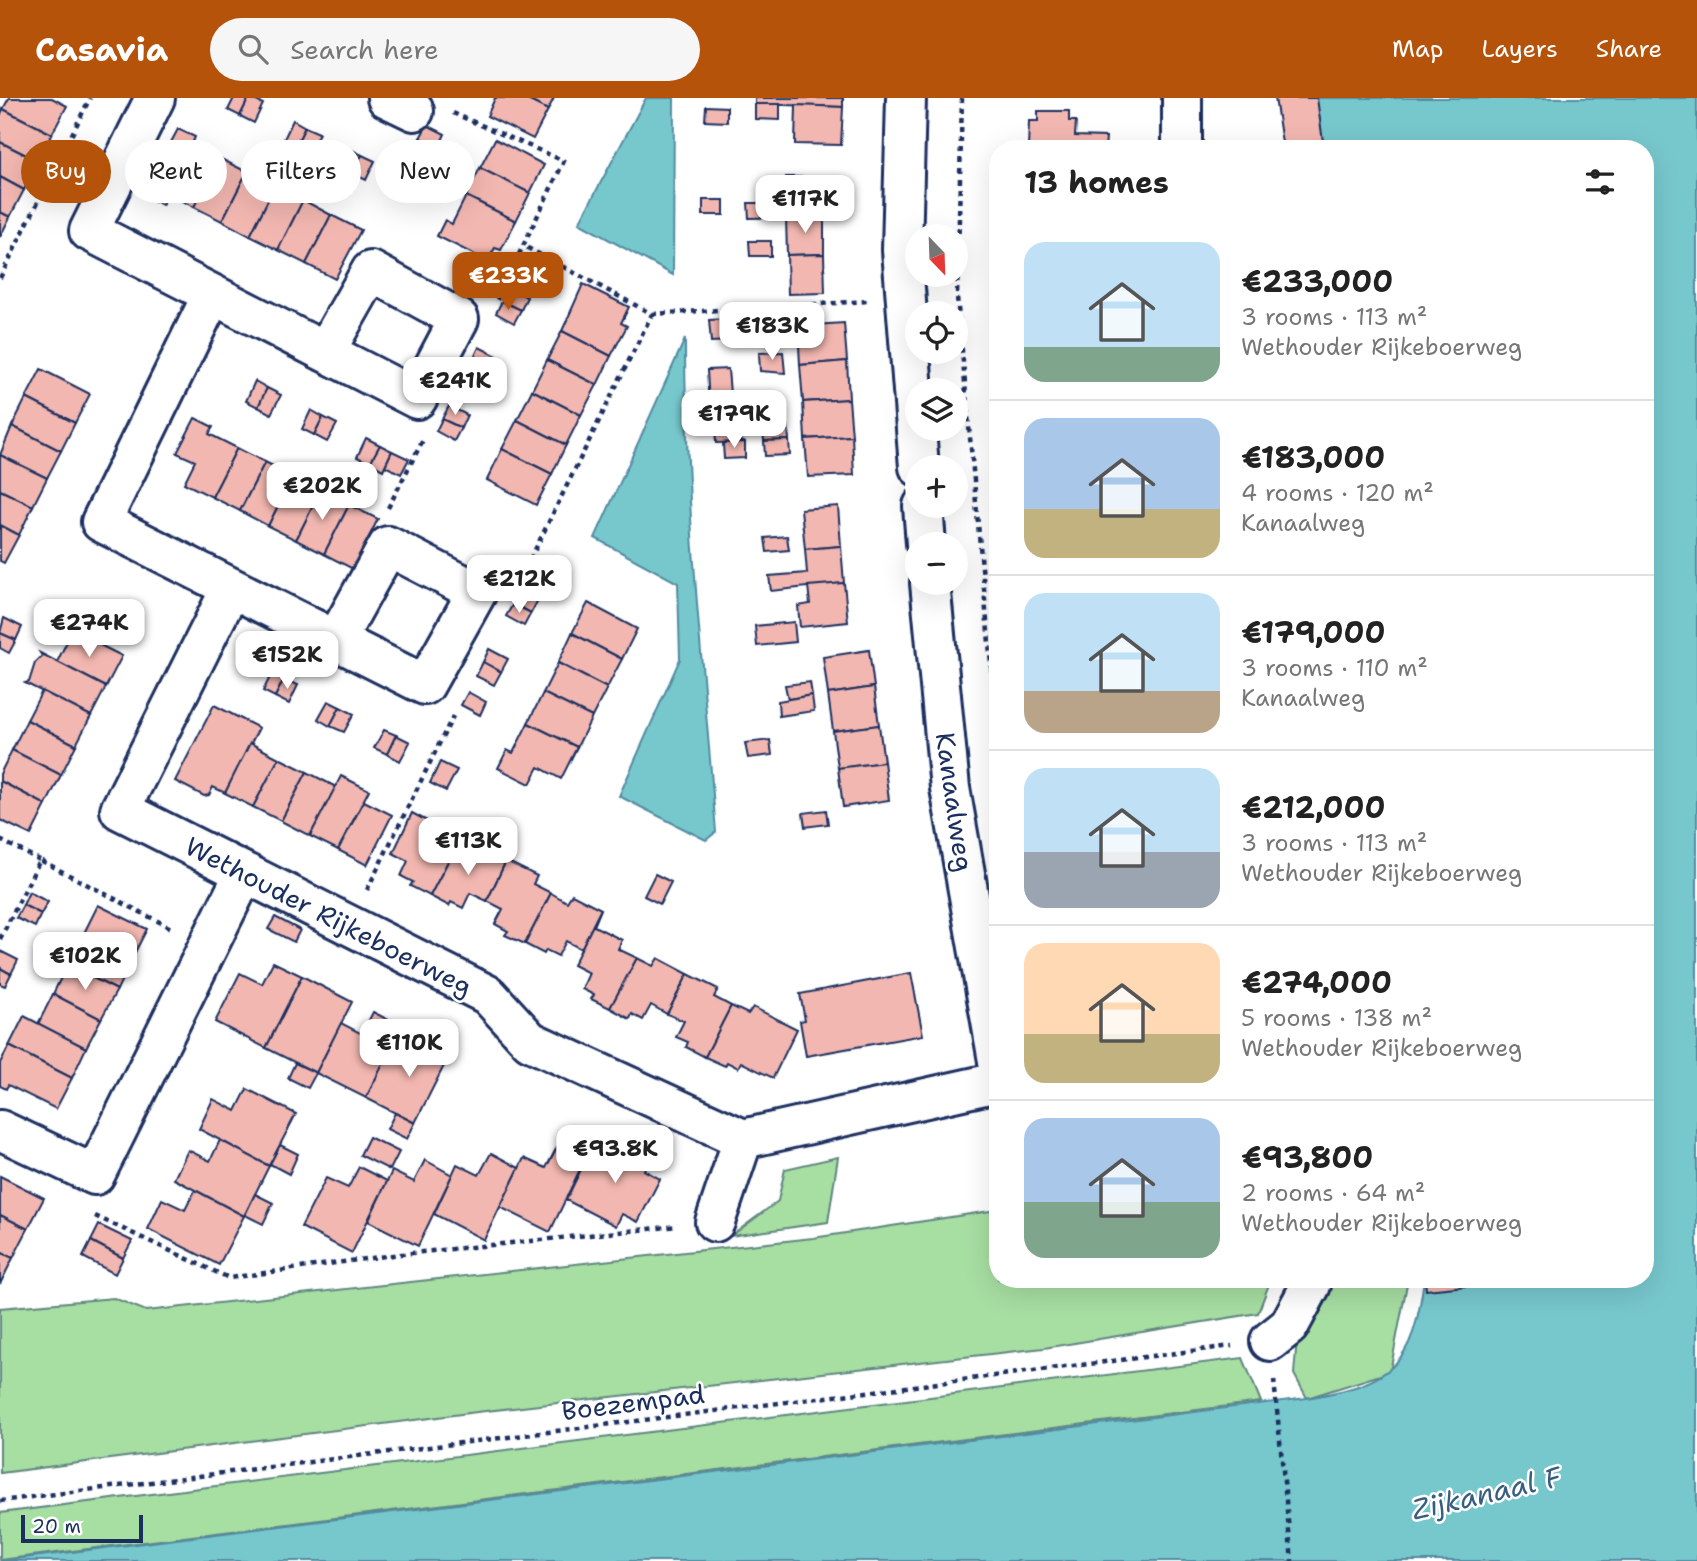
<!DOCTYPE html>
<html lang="en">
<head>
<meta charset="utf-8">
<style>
  :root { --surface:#fff; --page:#f6f6f6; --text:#222; --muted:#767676; --line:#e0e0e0; --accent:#b45309 }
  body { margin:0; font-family:"Shantell Sans",sans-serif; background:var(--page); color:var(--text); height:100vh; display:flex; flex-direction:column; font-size:26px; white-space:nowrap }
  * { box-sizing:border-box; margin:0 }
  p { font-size:23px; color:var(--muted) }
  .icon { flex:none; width:38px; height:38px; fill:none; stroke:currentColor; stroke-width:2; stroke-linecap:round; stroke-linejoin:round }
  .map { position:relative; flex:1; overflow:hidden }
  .panel { position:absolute; left:989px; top:42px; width:665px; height:1148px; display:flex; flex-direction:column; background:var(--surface); border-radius:28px; box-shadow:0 7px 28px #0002 }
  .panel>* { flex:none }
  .banner { position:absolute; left:21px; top:42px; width:665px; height:63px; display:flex; gap:14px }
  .needle { width:46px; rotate:157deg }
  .buttons { position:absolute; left:905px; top:126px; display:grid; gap:14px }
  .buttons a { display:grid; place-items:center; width:63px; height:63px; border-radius:50%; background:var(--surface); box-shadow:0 7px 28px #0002; font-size:35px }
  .scale { position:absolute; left:21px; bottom:18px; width:122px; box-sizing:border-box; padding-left:7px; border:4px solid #1b2f5e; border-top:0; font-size:19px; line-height:24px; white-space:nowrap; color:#1b2f5e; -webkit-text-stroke:5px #fff; paint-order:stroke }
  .price { position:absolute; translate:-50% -60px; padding:0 16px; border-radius:14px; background:#fff; color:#222; font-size:23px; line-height:46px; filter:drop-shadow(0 2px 4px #0008) }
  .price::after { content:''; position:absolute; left:50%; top:42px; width:21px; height:16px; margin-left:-10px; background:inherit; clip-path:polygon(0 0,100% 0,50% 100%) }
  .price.on { background:var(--accent); color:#fff }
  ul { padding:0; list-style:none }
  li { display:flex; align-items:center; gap:21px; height:175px; padding:0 35px }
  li+li { border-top:2px solid var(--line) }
  li span { display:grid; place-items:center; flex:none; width:196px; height:140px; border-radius:21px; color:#555 }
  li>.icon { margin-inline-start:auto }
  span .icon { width:84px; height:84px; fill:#fffc; stroke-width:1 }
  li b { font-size:30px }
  h2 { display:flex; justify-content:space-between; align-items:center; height:84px; padding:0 35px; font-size:30px }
  .tag { padding:0 24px; border-radius:32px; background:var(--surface); box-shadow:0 7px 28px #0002; font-size:24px; line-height:63px }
  .tag.on { background:var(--accent); color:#fff }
  header { display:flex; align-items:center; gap:42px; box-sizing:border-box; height:98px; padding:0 35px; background:var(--accent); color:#fff }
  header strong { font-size:33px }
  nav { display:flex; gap:38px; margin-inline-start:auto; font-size:24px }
  .search { width:490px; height:63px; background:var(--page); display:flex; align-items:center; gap:18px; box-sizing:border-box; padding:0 24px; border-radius:38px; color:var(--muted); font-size:26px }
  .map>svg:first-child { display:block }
  .green { fill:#a7dea2; stroke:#618680; stroke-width:2 }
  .water { fill:#77c8cd; stroke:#528ba1; stroke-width:2 }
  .building { fill:#f2b7b0; stroke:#1b2f5e; stroke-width:2 }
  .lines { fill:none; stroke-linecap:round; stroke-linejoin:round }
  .minor-casing { stroke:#1b2f5e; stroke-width:44 }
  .path { stroke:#1b2f5e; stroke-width:4.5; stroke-dasharray:5 5; stroke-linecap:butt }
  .minor { stroke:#fff; stroke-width:38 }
  .labels { text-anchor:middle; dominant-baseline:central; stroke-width:5; stroke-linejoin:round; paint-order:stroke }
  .street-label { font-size:26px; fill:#1b2f5e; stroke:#fff }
  .water-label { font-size:28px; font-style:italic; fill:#375d7f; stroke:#fff }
</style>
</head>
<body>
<header>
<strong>Casavia</strong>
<div class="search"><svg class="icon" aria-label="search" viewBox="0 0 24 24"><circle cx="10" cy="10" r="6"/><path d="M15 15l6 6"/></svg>Search here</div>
<nav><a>Map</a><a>Layers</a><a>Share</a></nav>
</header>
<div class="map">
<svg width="1697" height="1463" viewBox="0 0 1697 1463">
  <rect width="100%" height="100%" fill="#fff"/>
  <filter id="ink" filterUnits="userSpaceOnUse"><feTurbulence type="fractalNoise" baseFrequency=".0143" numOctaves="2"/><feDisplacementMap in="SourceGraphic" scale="14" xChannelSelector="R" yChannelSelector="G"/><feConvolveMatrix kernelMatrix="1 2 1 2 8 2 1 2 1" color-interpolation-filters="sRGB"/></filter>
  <g filter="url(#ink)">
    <g class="green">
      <path d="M838,1059L828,1124L731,1138L778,1103L785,1071Z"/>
      <path d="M997,1112L998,1181H1271L1258,1215L1044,1250L477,1314L0,1375V1210L114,1200L146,1213L813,1140Z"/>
      <path d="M1322,1181H1408L1390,1274L1307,1300L1294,1276L1297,1240Z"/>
      <path d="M1243,1260L1261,1304L0,1462V1415Z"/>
    </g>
    <g class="water">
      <path d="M646,0H674L673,177L579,125Z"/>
      <path d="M1297,0H1697V1463H0L1307,1300C1393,1285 1413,1268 1424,1181H1645V51H1303Z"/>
      <path d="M685,241C685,406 703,570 716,734L706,742L619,698L680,561L678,485L595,440Z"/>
    </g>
    <g class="building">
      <path d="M9,0H52L67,8L52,36L3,11Z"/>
      <path d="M234,0H249L240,18L228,12Z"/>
      <path d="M249,0L263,6L254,25L240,18Z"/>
      <path d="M495,0H524L548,12L533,41L487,18Z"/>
      <path d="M524,0H554L548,12Z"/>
      <path d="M755,0H843V9L755,6Z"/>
      <path d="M1275,0H1317L1324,51H1283Z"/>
      <path d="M755,6H780V22L755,21Z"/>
      <path d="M796,7L843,9L841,47L795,46Z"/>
      <path d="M706,8L727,9V24L705,23Z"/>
      <path d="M3,11L52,36L38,63L0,44V18Z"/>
      <path d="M1038,13H1069V23H1076L1075,38L1106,39L1105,51H1028L1029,23H1038Z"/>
      <path d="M293,22L305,29L296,47L284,41Z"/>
      <path d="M427,27L445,36L439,49L420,40Z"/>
      <path d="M305,29L319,35L310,53L296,47Z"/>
      <path d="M178,31L195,39L192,46L219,60L194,109L168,96L162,107L143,97Z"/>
      <path d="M420,40L439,49L431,62L414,53Z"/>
      <path d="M495,41L544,67L530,95L480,70Z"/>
      <path d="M0,44L38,63L24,92L0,79Z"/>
      <path d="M350,51L362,57L352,75L340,69Z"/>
      <path d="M362,57L375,63L366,82L352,75Z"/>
      <path d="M219,60L247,74L222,123L194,109Z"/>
      <path d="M252,64L262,66L280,78L250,138L222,123Z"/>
      <path d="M406,67L424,77L418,90L400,80Z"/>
      <path d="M480,70L530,95L516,123L466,98Z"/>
      <path d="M0,79L24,92L10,119L0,114Z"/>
      <path d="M786,79H823L824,118L749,120L748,105H786Z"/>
      <path d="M275,88L303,102L278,152L250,138Z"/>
      <path d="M466,98L516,123L501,152L495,150L488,162L505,172L437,138L445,122L452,126Z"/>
      <path d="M303,102L331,117L306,166L278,152Z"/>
      <rect x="703" y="102" width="21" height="15"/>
      <path d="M0,114L10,119L0,139Z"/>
      <path d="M331,117L361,132L335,181L306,166Z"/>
      <path d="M824,118V156L787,157L786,119Z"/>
      <path d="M749,143H771V158H750Z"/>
      <path d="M824,156L825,195L788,196L787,157Z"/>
      <path d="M583,186L629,209L621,225L627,228L611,258L562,233Z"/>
      <path d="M509,190L527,199L521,212L502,203Z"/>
      <path d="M502,203L521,212L514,225L496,215Z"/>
      <path d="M748,220L749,242L711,244L709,222Z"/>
      <path d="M844,225L847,263L800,267L798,228Z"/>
      <path d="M562,233L611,258L597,287L547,262Z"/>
      <path d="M479,249L497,258L490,271L473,262Z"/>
      <path d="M783,254L785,275L760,273L759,255Z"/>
      <path d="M473,262L490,271L484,284L466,275Z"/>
      <path d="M547,262L597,287L581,317L532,292Z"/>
      <path d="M847,263L849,301L803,304L800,267Z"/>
      <path d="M41,271L90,296L75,325L26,300Z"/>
      <path d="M728,271L731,308L709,309L707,272Z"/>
      <path d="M255,283L267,290L258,309L246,303Z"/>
      <path d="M267,290L281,297L271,316L258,309Z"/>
      <path d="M532,292L581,317L566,347L517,322Z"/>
      <path d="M26,300L75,325L61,353L12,328Z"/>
      <path d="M849,301L852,338L805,341L803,304Z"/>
      <path d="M449,308L467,317L461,330L442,321Z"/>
      <path d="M311,312L323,319L314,337L302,331Z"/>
      <path d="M323,319L337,326L327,344L314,337Z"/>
      <path d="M195,320L213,329L209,336L237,350L212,399L184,385L195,363L177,355Z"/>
      <path d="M442,321L461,330L454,343L436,333Z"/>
      <path d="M517,322L566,347L552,376L502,351Z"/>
      <path d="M788,327L789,342L764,343L763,329Z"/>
      <path d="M12,328L61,353L47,380L0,357Z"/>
      <path d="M739,328L741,344L716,345L715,329Z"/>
      <path d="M852,338L854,377L808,379L805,341Z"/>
      <path d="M366,340L380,347L370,365L357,359Z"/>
      <path d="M789,342L790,357L765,358L764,343Z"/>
      <path d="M745,344V360L724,361L723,345Z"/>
      <path d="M380,347L392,353L383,372L370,365Z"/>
      <path d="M237,350L265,364L240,413L212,399Z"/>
      <path d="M502,351L552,376L536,407L487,382Z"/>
      <path d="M392,353L409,361L401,376L385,368Z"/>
      <path d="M0,357L47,380L33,408L0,392Z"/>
      <path d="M265,364L293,378L268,428L240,413Z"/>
      <path d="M293,378L321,392L296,442L268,428Z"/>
      <path d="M0,392L33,408L19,437L0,427Z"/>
      <path d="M321,392L349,407L324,456L296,442Z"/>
      <path d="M349,407L378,421L353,471L324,456Z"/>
      <path d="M838,408L841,448L805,451L801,411Z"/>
      <path d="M0,427L19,437L4,465L0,463Z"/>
      <path d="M787,438L789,452L767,454L765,440Z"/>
      <path d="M841,448L844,485L771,493L769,478L807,475L805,451Z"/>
      <path d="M844,485L848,524L800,529L798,508L810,506L808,488Z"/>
      <path d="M520,492L538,502L531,515L513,506Z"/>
      <path d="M588,505L637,531L622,561L572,535Z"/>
      <path d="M513,506L531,515L524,528L506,518Z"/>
      <path d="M4,520L22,529L16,542L0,535Z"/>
      <path d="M794,524L796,544L757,548L755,528Z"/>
      <path d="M72,533L122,558L106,589L57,564Z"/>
      <path d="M0,535L16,542L9,555L0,550Z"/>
      <path d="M572,535L622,561L607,590L558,565Z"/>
      <path d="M489,551L508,561L501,574L483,564Z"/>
      <path d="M869,552L874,589L828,596L823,559Z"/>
      <path d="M40,555L106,589L91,618L25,585L29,584L35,565L42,558Z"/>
      <path d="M483,564L501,574L494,587L476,578Z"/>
      <path d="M558,565L607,590L592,619L543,595Z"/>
      <path d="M272,575L284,581L275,599L263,593Z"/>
      <path d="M284,581L298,587L289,606L275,599Z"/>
      <path d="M810,584L812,597L788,601L785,587Z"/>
      <path d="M874,589L879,627L833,633L828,596Z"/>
      <path d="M42,593L91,618L76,647L27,622Z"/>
      <path d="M468,594L486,604L480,617L461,607Z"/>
      <path d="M543,595L592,619L577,649L528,625Z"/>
      <path d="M812,597L814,613L779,618L778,603Z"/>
      <path d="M328,603L340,609L330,628L318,621Z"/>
      <path d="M214,607L259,630L225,695L213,689L209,697L204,698L175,683Z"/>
      <path d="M340,609L354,616L344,634L330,628Z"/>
      <path d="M27,622L76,647L61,677L12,652Z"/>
      <path d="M528,625L577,649L561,681L539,669L530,686L498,670L507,652L513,655Z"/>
      <path d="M879,627L884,664L838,670L833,633Z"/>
      <path d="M384,632L396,637L387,656L374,650Z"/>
      <path d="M396,637L410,644L400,663L387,656Z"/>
      <path d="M770,642L772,657L748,660L745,645Z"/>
      <path d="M250,645L279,660L253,709L225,695Z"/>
      <path d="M12,652L61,677L46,707L0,683V676Z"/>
      <path d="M279,660L307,674L281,723L253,709Z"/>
      <path d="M440,664L457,672L446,693L430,685Z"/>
      <path d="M884,664L889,702L843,709L838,670Z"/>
      <path d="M307,674L336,689L310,738L281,723Z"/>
      <path d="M341,678L369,692L338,752L310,738Z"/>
      <path d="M0,683L46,707L31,737L0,722Z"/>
      <path d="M364,703L392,717L367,767L338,752Z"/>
      <path d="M826,712L828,726L805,729L803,715Z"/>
      <path d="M412,715L442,731L438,739L456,748L430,798L410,788L413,784L401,778L408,763L393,755Z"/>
      <path d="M456,748L473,756L477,748L506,763L487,803L470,795L463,810L451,804L449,808L430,798Z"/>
      <path d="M506,763L537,778L533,786L551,795L525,846L505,837L508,833L495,826L503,811L487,803Z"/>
      <path d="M655,776L671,784L660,806L644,798Z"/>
      <path d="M29,794L48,804L41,816L23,807Z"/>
      <path d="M551,795L567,804L572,796L601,811L581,851L566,843L558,858L546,852L544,856L525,846Z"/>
      <path d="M23,807L41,816L35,829L16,820Z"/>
      <path d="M98,807L147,831L131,862L83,837Z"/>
      <path d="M601,811L594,828L622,842L618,851L637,860L610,910L591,901L594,897L582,891L589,875L573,867Z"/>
      <path d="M275,819L300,832L294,844L268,831Z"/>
      <path d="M83,837L131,862L117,892L67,867Z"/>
      <path d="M0,853L18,862L11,876L0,870Z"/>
      <path d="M637,860L653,868L658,860L688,876L667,916L651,907L643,922L632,916L630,921L610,910Z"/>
      <path d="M273,864L302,878L266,950L215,924L240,875L262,886Z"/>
      <path d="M67,867L117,892L101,921L53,896Z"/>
      <path d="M0,870L11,876L5,888L0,886Z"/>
      <path d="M911,875L923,937L806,958L800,923L805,922L800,896Z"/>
      <path d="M688,876L718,891L714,899L731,908L705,959L686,949L688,944L676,939L684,923L667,916Z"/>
      <path d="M302,878L352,904L316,975L266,950Z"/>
      <path d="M53,896L101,921L86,950L38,926Z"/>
      <path d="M731,908L748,916L753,909L797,931L773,980L741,964L738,970L727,964L725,968L705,959Z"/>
      <path d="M373,914L402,929L366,1000L316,975L341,925L362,936Z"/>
      <path d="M24,918L86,950L72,980L9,948Z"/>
      <path d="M422,939L451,954L415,1025L366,1000L391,950L411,961Z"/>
      <path d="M9,948L72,980L56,1011L8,987L6,991L0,988V965Z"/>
      <path d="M295,965L316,975L308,990L288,980Z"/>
      <path d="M247,991L296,1016L269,1068L199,1031L213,1001L236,1013Z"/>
      <path d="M395,1015L415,1025L407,1041L387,1031Z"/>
      <path d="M369,1039L399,1054L390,1072L360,1057Z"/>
      <path d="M622,1041L652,1056L644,1072L660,1081L638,1124L622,1116L616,1128L566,1102L590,1053L612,1064Z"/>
      <path d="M220,1042L269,1068L244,1118L174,1081L188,1052L210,1063Z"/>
      <path d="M280,1047L298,1056L289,1076L270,1066Z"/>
      <path d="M557,1049L584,1063L550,1134L500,1109L524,1060L546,1070Z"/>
      <path d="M491,1055L519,1070L484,1142L434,1116L457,1066L479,1077Z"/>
      <path d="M425,1062L452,1077L418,1148L368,1123L392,1073L414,1084Z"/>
      <path d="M359,1069L387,1083L352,1155L301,1129L326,1080L348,1090Z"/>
      <path d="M0,1078L44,1100L28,1131L0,1117Z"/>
      <path d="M195,1092L244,1118L219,1167L148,1131L162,1101L185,1112Z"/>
      <path d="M255,1096L273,1105L263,1126L245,1117Z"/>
      <path d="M0,1117L28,1131L13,1160L0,1154Z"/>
      <path d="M99,1127L132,1143L123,1160L91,1143Z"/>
      <path d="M91,1143L123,1160L115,1176L83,1159Z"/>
      <path d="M0,1154L13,1160L0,1186Z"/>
      <path d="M1425,1181H1486V1186L1426,1192Z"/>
    </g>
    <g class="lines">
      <g class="minor-casing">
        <g id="minor">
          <path d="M155,0L89,133L417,301L459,221L371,173L325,254"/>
          <path d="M387,0L414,13"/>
          <path d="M906,0L902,152L919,369"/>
          <path d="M1182,0V51"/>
          <path d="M212,197L101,424L425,587L477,494L388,448L336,542"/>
          <path d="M923,408L926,446"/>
          <path d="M930,485L950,690L998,963"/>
          <path d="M231,490L120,712L488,897L530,943L743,1041L998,984"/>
          <path d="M0,1032L95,1077L244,776"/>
          <path d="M715,1124L743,1041"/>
          <path d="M1270,1243L1289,1228L1311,1187L1312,1181"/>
        </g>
      </g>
      <g class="path">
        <path d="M962,0L957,199L998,642"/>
        <path d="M453,15L564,63L496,204"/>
        <path d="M0,180L90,0"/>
        <path d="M652,216L868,203"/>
        <path d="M388,410L424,340"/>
        <path d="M517,488L652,216L524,148"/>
        <path d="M0,742L40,762"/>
        <path d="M367,792L453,618"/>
        <path d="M0,841L40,762L173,831"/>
        <path d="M95,1118L229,1180L393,1157L678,1128"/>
        <path d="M1274,1282L1292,1463"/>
        <path d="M0,1403L1232,1248"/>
      </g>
      <use href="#minor" class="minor"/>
    </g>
  </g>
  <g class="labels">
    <g class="street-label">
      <text transform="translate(955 704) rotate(82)">Kanaalweg</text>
      <text transform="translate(329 818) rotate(27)">Wethouder Rijkeboerweg</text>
      <text transform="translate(633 1304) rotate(-7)">Boezempad</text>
    </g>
    <g class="water-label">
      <text transform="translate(1486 1395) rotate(-13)">Zijkanaal F</text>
    </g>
  </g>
</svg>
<div class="buttons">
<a><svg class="needle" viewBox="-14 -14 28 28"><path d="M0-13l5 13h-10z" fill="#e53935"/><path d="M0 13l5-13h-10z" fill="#767676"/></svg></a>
<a><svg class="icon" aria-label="locate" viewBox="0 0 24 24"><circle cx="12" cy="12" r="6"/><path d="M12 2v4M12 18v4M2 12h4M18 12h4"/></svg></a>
<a><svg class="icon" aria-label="layers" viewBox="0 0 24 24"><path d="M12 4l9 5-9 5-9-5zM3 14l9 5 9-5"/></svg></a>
<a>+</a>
<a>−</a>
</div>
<div class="scale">20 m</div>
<b class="price" style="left:805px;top:137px">€117K</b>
<b class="price on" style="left:508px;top:214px">€233K</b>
<b class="price" style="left:772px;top:264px">€183K</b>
<b class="price" style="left:455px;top:319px">€241K</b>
<b class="price" style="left:734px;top:352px">€179K</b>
<b class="price" style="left:322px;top:424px">€202K</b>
<b class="price" style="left:519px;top:517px">€212K</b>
<b class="price" style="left:89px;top:561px">€274K</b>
<b class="price" style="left:287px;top:593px">€152K</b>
<b class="price" style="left:468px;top:779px">€113K</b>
<b class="price" style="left:85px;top:894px">€102K</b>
<b class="price" style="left:409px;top:981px">€110K</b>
<b class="price" style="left:615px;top:1087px">€93.8K</b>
<div class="banner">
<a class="tag on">Buy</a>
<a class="tag">Rent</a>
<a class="tag">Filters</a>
<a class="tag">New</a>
</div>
<section class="panel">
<h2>13 homes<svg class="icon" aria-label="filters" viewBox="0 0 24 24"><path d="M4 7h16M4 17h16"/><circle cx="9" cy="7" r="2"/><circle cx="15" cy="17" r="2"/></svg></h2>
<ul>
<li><span style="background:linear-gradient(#bfe0f5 75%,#7fa58c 0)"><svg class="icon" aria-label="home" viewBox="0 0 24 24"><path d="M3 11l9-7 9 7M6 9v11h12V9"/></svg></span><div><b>€233,000</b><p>3 rooms · 113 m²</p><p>Wethouder Rijkeboerweg</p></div></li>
<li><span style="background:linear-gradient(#a9c7e8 65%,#c2b280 0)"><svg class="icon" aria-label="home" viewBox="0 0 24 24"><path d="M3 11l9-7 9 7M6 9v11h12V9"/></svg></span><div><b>€183,000</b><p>4 rooms · 120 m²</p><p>Kanaalweg</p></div></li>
<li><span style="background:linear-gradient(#bfe0f5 70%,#b9a48a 0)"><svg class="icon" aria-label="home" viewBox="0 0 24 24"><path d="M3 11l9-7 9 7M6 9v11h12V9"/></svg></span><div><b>€179,000</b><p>3 rooms · 110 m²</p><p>Kanaalweg</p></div></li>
<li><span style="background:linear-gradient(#bfe0f5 60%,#9aa5b1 0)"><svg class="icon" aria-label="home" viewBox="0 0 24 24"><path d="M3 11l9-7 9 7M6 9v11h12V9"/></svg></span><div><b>€212,000</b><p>3 rooms · 113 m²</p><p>Wethouder Rijkeboerweg</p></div></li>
<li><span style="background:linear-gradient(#ffd9b3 65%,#c2b280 0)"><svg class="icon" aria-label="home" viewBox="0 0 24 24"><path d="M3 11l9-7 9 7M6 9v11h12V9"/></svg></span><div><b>€274,000</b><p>5 rooms · 138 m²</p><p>Wethouder Rijkeboerweg</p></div></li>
<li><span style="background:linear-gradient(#a9c7e8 60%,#7fa58c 0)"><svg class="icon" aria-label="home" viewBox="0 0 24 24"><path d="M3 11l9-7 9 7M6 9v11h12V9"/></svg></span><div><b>€93,800</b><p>2 rooms · 64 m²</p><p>Wethouder Rijkeboerweg</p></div></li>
</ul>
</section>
</div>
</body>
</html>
